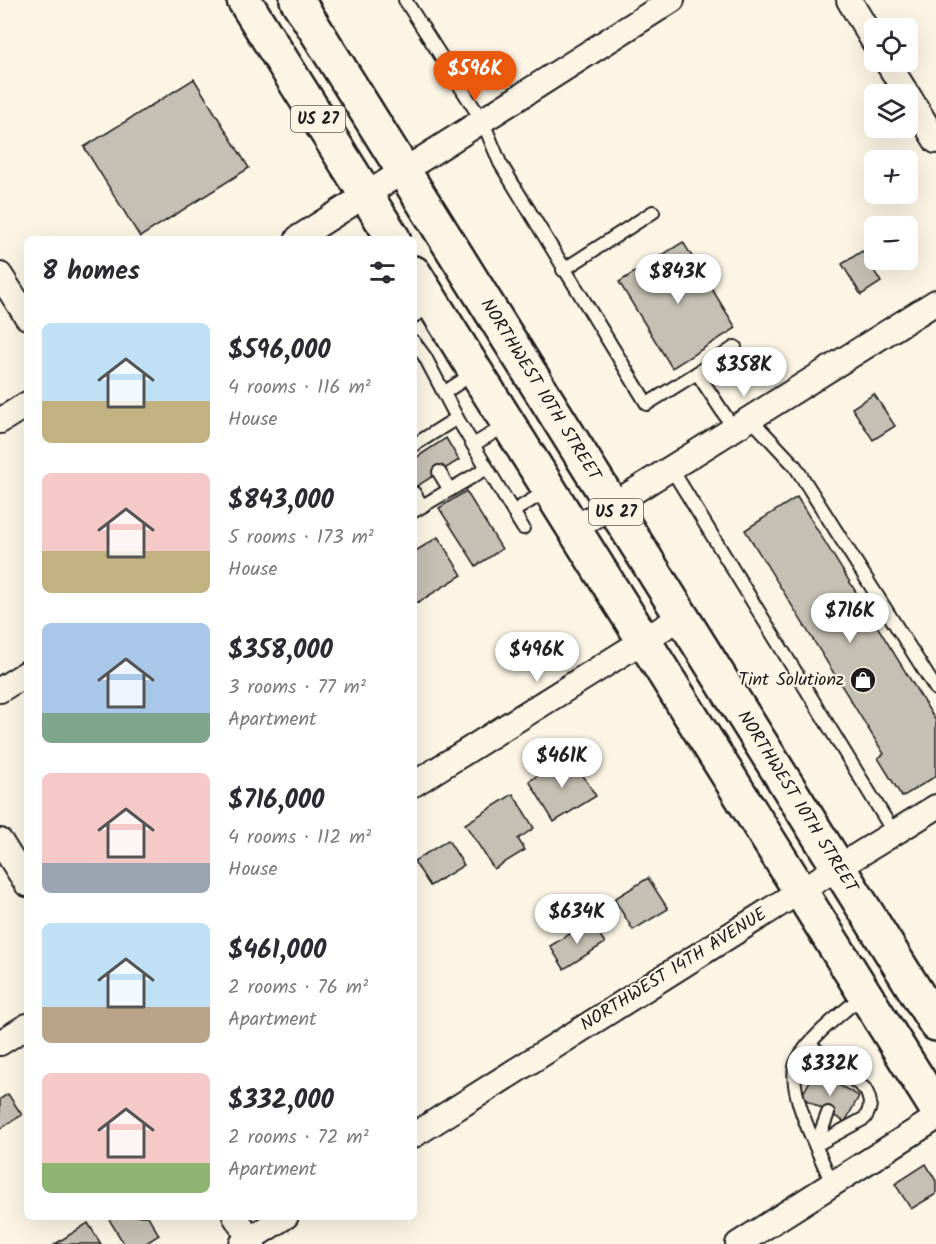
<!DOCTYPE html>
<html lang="en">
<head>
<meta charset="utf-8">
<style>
  :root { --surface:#fff; --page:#f7f7f7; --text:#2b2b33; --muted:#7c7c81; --accent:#ea580c }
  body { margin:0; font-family:Kalam,sans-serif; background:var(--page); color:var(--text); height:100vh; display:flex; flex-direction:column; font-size:22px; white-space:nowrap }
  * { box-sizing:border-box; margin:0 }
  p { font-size:20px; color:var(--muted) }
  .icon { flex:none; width:33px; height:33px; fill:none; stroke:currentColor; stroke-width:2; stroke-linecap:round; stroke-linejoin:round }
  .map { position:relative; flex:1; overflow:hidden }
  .side { position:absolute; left:24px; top:236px; width:393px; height:984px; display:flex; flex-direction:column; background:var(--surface); border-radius:9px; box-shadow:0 6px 24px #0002 }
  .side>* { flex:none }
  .fabs { position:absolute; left:864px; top:18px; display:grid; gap:12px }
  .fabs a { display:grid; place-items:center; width:54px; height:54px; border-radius:9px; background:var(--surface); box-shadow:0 6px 24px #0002; font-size:30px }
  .price { position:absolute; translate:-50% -51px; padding:0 14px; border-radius:21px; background:#fff; color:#222; font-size:20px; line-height:39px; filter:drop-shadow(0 2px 3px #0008) }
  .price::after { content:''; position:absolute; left:50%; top:36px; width:18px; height:14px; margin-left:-9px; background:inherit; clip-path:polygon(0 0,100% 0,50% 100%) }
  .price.selected { background:var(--accent); color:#fff }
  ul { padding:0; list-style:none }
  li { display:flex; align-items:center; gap:18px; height:150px; padding:0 18px }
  li span { display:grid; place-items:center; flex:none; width:168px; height:120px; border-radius:9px; color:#555 }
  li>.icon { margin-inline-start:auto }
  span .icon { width:72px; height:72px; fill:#fffc; stroke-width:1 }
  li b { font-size:26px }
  h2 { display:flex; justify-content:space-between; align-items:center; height:72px; padding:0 18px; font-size:26px }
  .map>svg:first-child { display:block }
  .building { fill:#c4c0b3; stroke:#1c1c1c; stroke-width:1.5 }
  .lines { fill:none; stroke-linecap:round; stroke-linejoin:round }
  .lane-casing { stroke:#1c1c1c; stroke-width:16 }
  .street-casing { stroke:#1c1c1c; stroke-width:28 }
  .highway-casing { stroke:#1c1c1c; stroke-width:38 }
  .lane { stroke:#fcf5e5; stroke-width:12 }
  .street { stroke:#fcf5e5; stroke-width:24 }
  .highway { stroke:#fcf5e5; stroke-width:33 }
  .labels { text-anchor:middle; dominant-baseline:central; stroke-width:4.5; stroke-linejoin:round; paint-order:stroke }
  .shield { fill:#fcf5e5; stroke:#5f5d58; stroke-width:1.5 }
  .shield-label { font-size:16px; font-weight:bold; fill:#1c1c1c }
  .street-label { font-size:18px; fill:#1c1c1c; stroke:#fcf5e5 }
  .poi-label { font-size:18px; fill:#1c1c1c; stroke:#fcf5e5; text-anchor:end }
</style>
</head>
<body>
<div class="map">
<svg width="936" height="1244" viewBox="0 0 936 1244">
  <rect width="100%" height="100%" fill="#fcf5e5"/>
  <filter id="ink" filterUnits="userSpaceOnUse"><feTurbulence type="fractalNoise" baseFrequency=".0167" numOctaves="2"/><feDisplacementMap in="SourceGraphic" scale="12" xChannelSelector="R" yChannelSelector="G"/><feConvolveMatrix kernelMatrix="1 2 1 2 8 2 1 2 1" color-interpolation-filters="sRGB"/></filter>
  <g filter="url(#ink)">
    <g class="building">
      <path d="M194,79L249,168L140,237L84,147Z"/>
      <path d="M683,242L736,328L672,368L619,282Z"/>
      <path d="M862,251L881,282L861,295L842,264Z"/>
      <path d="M874,394L895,426L873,440L852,408Z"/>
      <path d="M446,438L459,460L414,488V459Z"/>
      <path d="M466,491L502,549L476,566L439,508Z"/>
      <path d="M797,497L936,721V776L902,797L878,758L884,754L745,530Z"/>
      <path d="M438,537L462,575L417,603L414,598V552Z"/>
      <path d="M570,755L596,796L554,822L529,781Z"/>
      <path d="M513,794L534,828L518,839L525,850L494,869L465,824Z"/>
      <path d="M448,840L464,865L430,886L414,861Z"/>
      <path d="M648,878L668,909L633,930L614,899Z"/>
      <path d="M591,921L605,943L564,969L550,946Z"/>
      <path d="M815,1072L859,1096L845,1122L801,1097Z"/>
      <path d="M8,1094L22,1115L0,1129V1099Z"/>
      <path d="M926,1164L936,1181V1194L911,1209L895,1184Z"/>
      <path d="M107,1216H148L159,1235L145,1244H124Z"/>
      <path d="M88,1223L101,1244H55Z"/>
    </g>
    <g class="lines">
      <g class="lane-casing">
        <g id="lane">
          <path d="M405,0L483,122L500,163L647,404L697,373L734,429"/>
          <path d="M563,270L653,212"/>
          <path d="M414,316L433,305"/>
          <path d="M414,342L425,357L457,418L523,528"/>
          <path d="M697,373L735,347"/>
          <path d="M445,392L474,373"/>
          <path d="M751,419L795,466L936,689"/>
          <path d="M414,445L457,418"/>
          <path d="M473,445L508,424"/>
          <path d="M671,468L894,833"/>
          <path d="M439,472L450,490"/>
          <path d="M414,493L422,506"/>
          <path d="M414,511L487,468"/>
          <path d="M514,511L548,490"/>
          <path d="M809,1044L865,1089C871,1100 872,1107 865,1118L816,1145"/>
          <path d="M816,1145L828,1113"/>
          <path d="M832,1184C821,1155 784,1089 797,1061C809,1037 844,1012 863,995"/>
        </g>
      </g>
      <g class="street-casing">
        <g id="street">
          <path d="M849,0L874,42"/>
          <path d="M887,62L907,94"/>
          <path d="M908,95L936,141"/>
          <path d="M298,238L672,0"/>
          <path d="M0,275L27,317"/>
          <path d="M0,421L27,404"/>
          <path d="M574,529L936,302"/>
          <path d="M0,690L27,673"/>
          <path d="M414,784L681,617"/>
          <path d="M0,841L27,884"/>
          <path d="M0,1043L27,1026"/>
          <path d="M414,1135L800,891L936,807"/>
          <path d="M235,1216L253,1244"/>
          <path d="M242,1244L286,1216"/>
          <path d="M738,1244L936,1118"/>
        </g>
      </g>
      <g class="highway-casing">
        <g id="highway">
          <path d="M244,0L393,238"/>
          <path d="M297,0L936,1024"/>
          <path d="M414,273L936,1108"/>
        </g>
      </g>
      <use href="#lane" class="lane"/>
      <use href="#street" class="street"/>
      <use href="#highway" class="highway"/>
    </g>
  </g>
  <defs>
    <g id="shop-disc" transform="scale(1.35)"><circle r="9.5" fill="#1c1c1c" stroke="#fcf5e5"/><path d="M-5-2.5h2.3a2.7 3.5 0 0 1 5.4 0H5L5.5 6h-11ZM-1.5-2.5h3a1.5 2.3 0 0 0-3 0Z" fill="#fff"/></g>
  </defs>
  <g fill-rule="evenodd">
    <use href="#shop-disc" x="863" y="680"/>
  </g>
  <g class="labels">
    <g class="shield">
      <rect x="291" y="106" width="54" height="26" rx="4.5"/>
      <rect x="589" y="499" width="54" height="26" rx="4.5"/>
    </g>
    <g class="shield-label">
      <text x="318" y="119">US 27</text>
      <text x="616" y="512">US 27</text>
    </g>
    <g class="street-label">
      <text transform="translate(540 390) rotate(58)">NORTHWEST 10TH STREET</text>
      <text transform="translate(797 802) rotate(58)">NORTHWEST 10TH STREET</text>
      <text transform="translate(674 970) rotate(-32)">NORTHWEST 14TH AVENUE</text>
    </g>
    <g class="poi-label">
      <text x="844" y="680">Tint Solutionz</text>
    </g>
  </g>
</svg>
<div class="fabs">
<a><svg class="icon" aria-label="locate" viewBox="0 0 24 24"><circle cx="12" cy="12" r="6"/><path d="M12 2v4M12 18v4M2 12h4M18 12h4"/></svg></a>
<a><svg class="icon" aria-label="layers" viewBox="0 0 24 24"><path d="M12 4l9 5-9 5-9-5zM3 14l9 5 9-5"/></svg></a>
<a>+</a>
<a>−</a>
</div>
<b class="price selected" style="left:475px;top:102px">$596K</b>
<b class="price" style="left:678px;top:305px">$843K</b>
<b class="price" style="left:744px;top:398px">$358K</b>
<b class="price" style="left:850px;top:644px">$716K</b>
<b class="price" style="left:537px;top:683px">$496K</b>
<b class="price" style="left:562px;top:789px">$461K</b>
<b class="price" style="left:577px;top:945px">$634K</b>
<b class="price" style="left:830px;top:1097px">$332K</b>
<section class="side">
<h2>8 homes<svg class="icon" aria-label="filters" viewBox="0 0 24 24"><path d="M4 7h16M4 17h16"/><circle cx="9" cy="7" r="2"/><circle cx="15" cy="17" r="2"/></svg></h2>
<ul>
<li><span style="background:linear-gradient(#bfe0f5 65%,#c2b280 0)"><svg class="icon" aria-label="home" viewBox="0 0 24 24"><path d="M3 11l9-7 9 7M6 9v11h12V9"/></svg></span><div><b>$596,000</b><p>4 rooms · 116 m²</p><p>House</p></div></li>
<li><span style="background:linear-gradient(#f6c9c9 65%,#c2b280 0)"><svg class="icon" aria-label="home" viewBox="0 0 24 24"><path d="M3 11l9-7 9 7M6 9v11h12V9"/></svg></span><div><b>$843,000</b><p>5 rooms · 173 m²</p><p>House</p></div></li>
<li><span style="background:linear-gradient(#a9c7e8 75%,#7fa58c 0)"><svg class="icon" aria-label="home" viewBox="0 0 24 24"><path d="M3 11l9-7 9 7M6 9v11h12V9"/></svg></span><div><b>$358,000</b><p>3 rooms · 77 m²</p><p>Apartment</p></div></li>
<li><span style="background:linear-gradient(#f6c9c9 75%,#9aa5b1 0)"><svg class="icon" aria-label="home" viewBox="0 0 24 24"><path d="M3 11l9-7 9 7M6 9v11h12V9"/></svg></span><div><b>$716,000</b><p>4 rooms · 112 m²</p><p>House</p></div></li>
<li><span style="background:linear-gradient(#bfe0f5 70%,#b9a48a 0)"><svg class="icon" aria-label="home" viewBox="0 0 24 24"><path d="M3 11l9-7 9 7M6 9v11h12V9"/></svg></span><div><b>$461,000</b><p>2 rooms · 76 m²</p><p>Apartment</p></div></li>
<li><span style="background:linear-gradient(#f6c9c9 75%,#8fb573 0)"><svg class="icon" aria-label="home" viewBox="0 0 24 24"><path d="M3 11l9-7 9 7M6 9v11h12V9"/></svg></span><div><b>$332,000</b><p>2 rooms · 72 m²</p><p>Apartment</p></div></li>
</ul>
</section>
</div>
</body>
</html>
